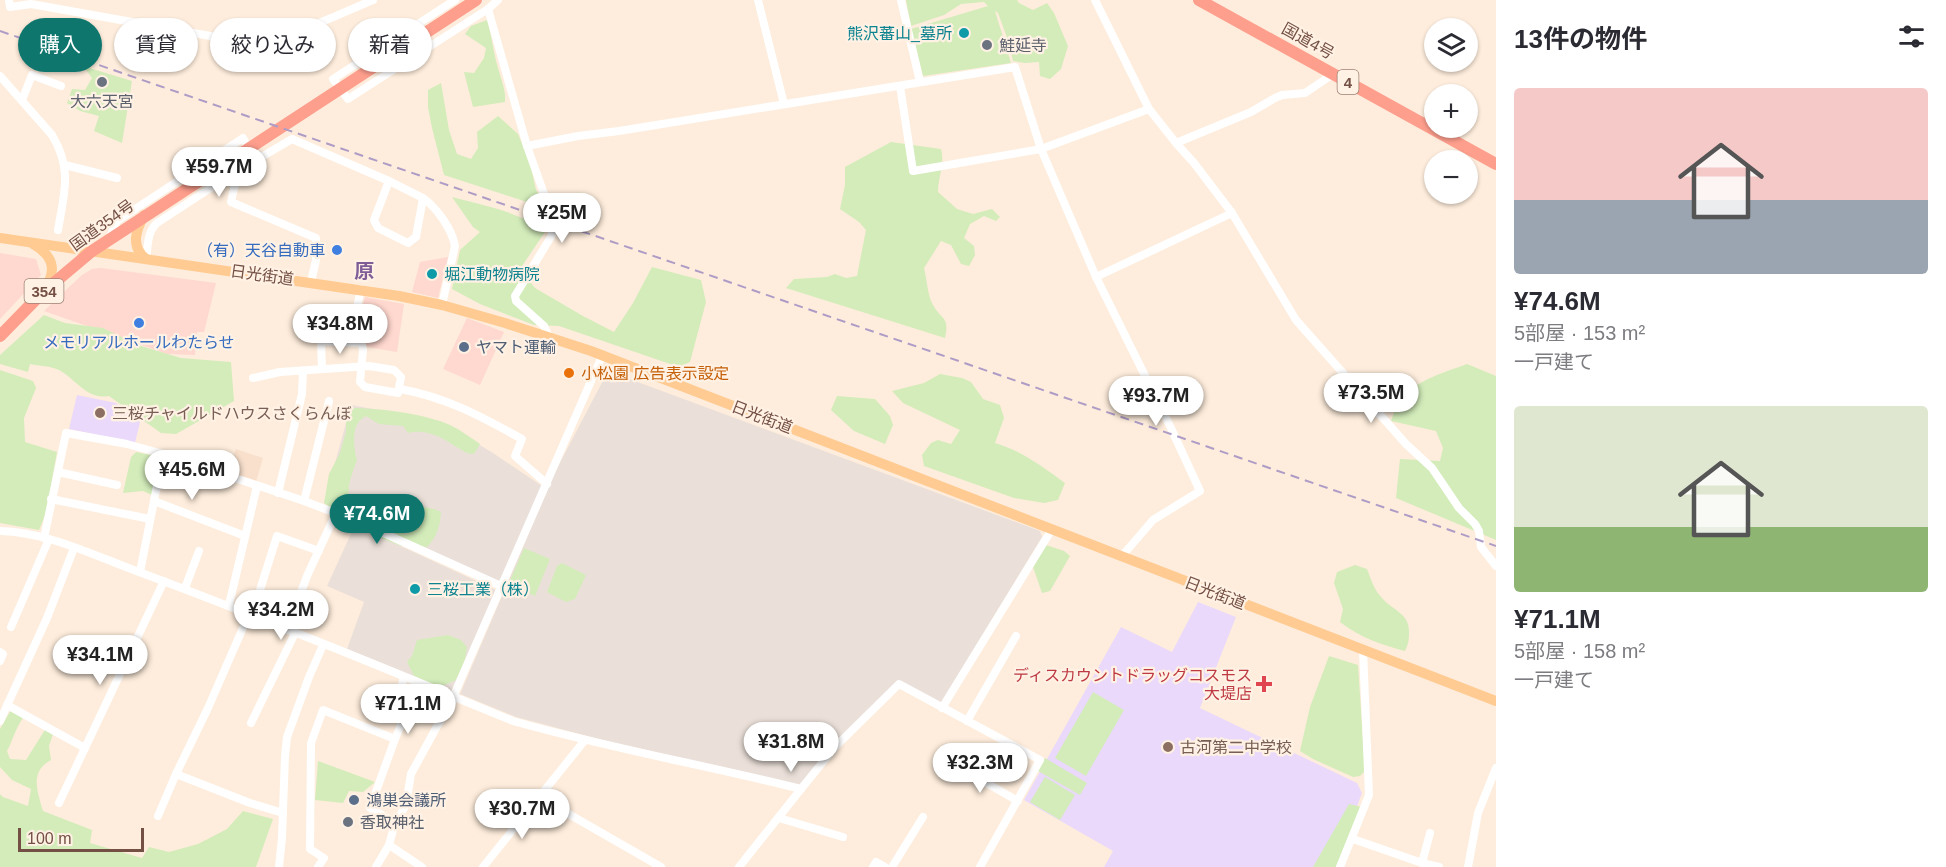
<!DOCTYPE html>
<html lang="ja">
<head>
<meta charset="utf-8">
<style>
  :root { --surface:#fff; --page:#f7f7f7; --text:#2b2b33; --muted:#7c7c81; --accent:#0f766e }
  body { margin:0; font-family:Helvetica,"Noto Sans JP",sans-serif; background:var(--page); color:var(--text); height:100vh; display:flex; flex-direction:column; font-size:22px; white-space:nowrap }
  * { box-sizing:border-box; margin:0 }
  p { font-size:20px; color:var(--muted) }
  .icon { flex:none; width:33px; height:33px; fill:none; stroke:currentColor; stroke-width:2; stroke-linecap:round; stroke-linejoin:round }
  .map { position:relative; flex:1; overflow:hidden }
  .sheet { display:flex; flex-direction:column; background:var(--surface); width:450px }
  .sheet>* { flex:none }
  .banner { position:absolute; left:18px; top:18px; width:570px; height:54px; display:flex; gap:12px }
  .tools { position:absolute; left:1424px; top:18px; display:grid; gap:12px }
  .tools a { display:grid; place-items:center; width:54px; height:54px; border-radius:50%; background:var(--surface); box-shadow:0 2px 4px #0004; font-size:30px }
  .scale { position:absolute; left:18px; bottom:15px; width:126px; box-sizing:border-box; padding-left:6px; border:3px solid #745044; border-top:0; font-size:16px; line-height:21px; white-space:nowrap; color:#745044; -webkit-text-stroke:4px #fff1e4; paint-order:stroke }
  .price { position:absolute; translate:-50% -51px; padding:0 14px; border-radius:21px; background:#fff; color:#222; font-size:20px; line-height:39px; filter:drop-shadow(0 2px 3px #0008) }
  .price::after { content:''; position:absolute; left:50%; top:36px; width:18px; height:14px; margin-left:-9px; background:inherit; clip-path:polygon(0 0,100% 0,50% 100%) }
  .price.active { background:var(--accent); color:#fff }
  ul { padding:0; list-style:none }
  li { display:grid; align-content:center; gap:12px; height:318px; padding:0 18px }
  li span { display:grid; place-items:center; height:186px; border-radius:6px; color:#555 }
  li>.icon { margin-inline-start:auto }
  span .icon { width:108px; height:108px; fill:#fffc; stroke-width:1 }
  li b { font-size:26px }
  h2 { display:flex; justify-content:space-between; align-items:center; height:72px; padding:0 18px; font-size:26px }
  .tag { padding:0 21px; border-radius:27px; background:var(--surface); box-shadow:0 2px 4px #0004; font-size:21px; line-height:54px }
  .tag.active { background:var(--accent); color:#fff }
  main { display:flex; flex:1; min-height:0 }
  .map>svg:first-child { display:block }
  .residential { fill:#f8e0cd }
  .commercial { fill:#ffd8cf }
  .industrial { fill:#ebe0d9 }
  .education { fill:#ead9fa }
  .green { fill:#d3ecba }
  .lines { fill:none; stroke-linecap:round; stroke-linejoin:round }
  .minor { stroke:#fff; stroke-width:8 }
  .major { stroke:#ffcb92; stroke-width:10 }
  .highway { stroke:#fe9e8d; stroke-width:12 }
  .rail { stroke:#ae9cc6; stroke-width:2; stroke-dasharray:9 6; stroke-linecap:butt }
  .culture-dot { fill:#0f9aa8; stroke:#fff1e4; stroke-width:2 }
  .worship-dot { fill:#6b7280; stroke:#fff1e4; stroke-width:2 }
  .shop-dot { fill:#3f7fe0; stroke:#fff1e4; stroke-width:2 }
  .service-dot { fill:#5c6f8a; stroke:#fff1e4; stroke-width:2 }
  .food-dot { fill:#e8710a; stroke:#fff1e4; stroke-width:2 }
  .education-dot { fill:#8d6e63; stroke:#fff1e4; stroke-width:2 }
  .health-dot { fill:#e0444e; stroke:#fff1e4; stroke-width:2 }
  .labels { text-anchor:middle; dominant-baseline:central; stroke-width:4.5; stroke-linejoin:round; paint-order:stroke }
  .shield { fill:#fff1e4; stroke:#9e8074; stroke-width:1.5 }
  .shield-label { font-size:15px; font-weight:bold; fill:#745044 }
  .culture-label { font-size:16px; fill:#0d838f; stroke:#fff1e4; text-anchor:start }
  .street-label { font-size:16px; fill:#745044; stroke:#fff1e4 }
  .worship-label { font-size:16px; fill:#5b616d; stroke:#fff1e4; text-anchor:start }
  .shop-label { font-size:16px; fill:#366cbe; stroke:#fff1e4; text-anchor:end }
  .service-label { font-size:16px; fill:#4e5e75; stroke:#fff1e4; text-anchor:start }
  .food-label { font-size:16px; fill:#c56008; stroke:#fff1e4; text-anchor:start }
  .education-label { font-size:16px; fill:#785e54; stroke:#fff1e4; text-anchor:start }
  .health-label { font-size:16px; fill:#be3a42; stroke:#fff1e4; text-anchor:end }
  .quarter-label { font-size:20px; font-weight:bold; fill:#7f5e98; stroke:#fff1e4 }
</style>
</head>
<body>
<main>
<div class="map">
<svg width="1496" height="867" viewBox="0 0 1496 867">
  <rect width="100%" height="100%" fill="#feeddc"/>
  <path class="residential" d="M236,449L263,458L256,482L224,472L229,456L233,457Z"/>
  <g class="commercial">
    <path d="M0,253L36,259L41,275L0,319Z"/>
    <path d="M448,257L438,298L412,292L420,262Z"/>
    <path d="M101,268L216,283L204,332H197L195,355L167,354L44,311L82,275L92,269Z"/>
    <path d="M365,297L404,304L397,352L367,347L359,318Z"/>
    <path d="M467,318L504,332L480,385L443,369Z"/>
  </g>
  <g class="industrial">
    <path d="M608,371L1040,531L1042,537L940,705L899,683L799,785L606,741L516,717L460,694L555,472Z"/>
    <path d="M351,405L440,421L493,453L542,486L501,583L324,503Z"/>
    <path d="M355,525L496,590L452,692L347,649L364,602L327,586Z"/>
  </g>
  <g class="education">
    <path d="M77,395L116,403L140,422L135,443L69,429Z"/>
    <path d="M1198,602L1236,617L1200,708L1357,783L1362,793L1346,836L1332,867H1104L1113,851L1024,800L1121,627L1172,652Z"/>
  </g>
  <g class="green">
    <path d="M906,0H1017L1019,3L1033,10L1047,3L1054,13L1068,46L1061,69L1050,79L1040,76L1039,62L1025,63L1013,61L1008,40L998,13L995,11L1011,63L923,76L911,29L988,6L984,2L961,4L944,15L911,26Z"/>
    <path d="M487,20C492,36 493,52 498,68C501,80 506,89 505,102L473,107L464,72L474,73L484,58L486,48L465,34L471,26Z"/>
    <path d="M83,66L132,81L122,143L94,131L99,116L80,111L67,103L72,89L85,90L92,78Z"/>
    <path d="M441,83L449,130L457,154L471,159L478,148L477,132L498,116L518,134L530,163L536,190L545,204L536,205L444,175L432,128L428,107V90Z"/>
    <path d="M891,142L941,149C945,164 938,177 938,192L957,209L973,214L992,209L1000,217L996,221L984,216L970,224L964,238L974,246L975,255L969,266L961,264L951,245L941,241L924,268C927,279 927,294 933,305C941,320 950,316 945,338L786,288L794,279L827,277L835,274L846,278L857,276L866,230L859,222L840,209L845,185V167Z"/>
    <path d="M452,197C481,205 522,212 545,232L520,269L535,288L583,316L614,332L633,303L652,267L701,280L706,302L690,362L679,367L559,326L534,325L480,304L452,289L460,250L480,232L473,227Z"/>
    <path d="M44,315L65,323L103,328L138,345L181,358L231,362L234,401L176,434L161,433L109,396C87,400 77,380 59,370C51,366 39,366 30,364L28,372L0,364V355Z"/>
    <path d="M1467,364L1496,376V540L1396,498L1400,459L1440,461L1443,448L1436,431L1391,421C1394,413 1397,403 1404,396C1419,379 1446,372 1467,364Z"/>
    <path d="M0,370L33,381L36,388L24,418L25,442L57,452L46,513L39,530L0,523Z"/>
    <path d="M940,374L962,378L971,382L983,399L1000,405L1004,418L995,443C1022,451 1043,467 1065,483L1058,500L1044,503L1014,498L924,466L922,455L931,443L938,440L951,444L960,430L903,403L892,391L924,383Z"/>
    <path d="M837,396L875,399L890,416L893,425L885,444L854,431L831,410Z"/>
    <path d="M352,408C379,408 428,414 452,426C462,431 471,438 480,444L474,454C465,454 461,449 453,445C440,436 424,429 408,433L403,426L379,424L366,416C365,416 358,422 358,423C352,431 354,451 357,460C352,473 346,488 350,501L389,519L406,535L416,514L424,507L434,509L441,512C440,526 437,537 427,547L401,546L368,533L324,503L329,474L340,453L346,432V421Z"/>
    <path d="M136,452L160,457L152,495L143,491L123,493L131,457Z"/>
    <path d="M1046,545L1064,551L1070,556L1050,591L1042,593L1033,567Z"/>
    <path d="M524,548L550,559L535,596L508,585Z"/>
    <path d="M562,563L586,575L575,599L566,602L547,592L557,566Z"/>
    <path d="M1355,565L1367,569C1371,579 1374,590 1382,598C1393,611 1410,613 1409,633C1409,641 1408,645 1405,651C1382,645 1359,637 1340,622L1343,609L1334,583L1337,572Z"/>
    <path d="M448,635L461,640L467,647L465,660L456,680L440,687L414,676L407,662L412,656L417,640Z"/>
    <path d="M1329,656L1358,665L1365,771L1360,776L1353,777L1313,759L1300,751L1310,707Z"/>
    <path d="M1093,692L1124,710L1086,776L1055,758Z"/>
    <path d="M11,710L23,718C15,729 13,740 7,751L10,759L26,760L48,725L53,734L49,746L51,760C30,771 37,790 42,808L43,811L92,830L90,843L142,858L149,847L169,852L198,844L227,829L243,811L273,819L256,867H0V794L3,797L28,806L31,789L12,780L0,767V729Z"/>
    <path d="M1045,758L1087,783L1080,795L1038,771Z"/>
    <path d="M318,761L375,782L363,792L349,791L343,803L315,800Z"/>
    <path d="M1045,777L1075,795L1060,820L1030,802Z"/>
    <path d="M1349,804L1362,807L1336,867H1313Z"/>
  </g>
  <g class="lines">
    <g class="minor">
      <path d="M9,0L10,7L31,4L244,42C289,40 332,17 373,0"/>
      <path d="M455,0L333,79L348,99L488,9"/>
      <path d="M498,0L488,9L527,146L548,205L552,235L515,296L516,301L544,326L549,337"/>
      <path d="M758,0L784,104"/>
      <path d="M901,0L920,82"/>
      <path d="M1095,0L1149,109L1176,143L1194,163L1232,213L1296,320L1406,444L1432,468L1459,508L1475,524L1479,531L1481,547L1496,566"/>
      <path d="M0,76L52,135C73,170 64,193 58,230"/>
      <path d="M900,86L913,171L1041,149L1149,109"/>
      <path d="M22,100L32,75L61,86"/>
      <path d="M1176,143L1251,112L1275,98L1282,95L1305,93L1333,74"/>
      <path d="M527,146L578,136L619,131L1015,67L1041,149L1096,277L1170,426L1200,491L1153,520L1122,556"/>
      <path d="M65,165L117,178"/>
      <path d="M229,176L235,184L231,202L316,238V260L311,282"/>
      <path d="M423,198L389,181L374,220L378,228L408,243L416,237L423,198C437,208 452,229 455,246L442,305"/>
      <path d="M109,239L117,221L243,138L254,161"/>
      <path d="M146,259C148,246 147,232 157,223L229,176L292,139L389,181"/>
      <path d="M1096,277L1232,213"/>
      <path d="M322,368L321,341L360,343"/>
      <path d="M253,378L280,372L369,366L394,370L401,377L398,393L365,387L360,382L363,350L355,316L361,289"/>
      <path d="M400,389C446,397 482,417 522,439L515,456L547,484"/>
      <path d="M163,454L154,501L245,536"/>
      <path d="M58,472L117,485"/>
      <path d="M278,493L302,394L303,371"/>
      <path d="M51,499L150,519"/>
      <path d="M304,501L329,401"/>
      <path d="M0,531C48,532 95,556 139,572C265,619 389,670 513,721C608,748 705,765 801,789L835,747L899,684L1040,760L980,867"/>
      <path d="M44,538L66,433L127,444L163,454L304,501L359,522L503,587"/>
      <path d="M140,572L154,501"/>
      <path d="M185,588L199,551"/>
      <path d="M229,605L257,486"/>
      <path d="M249,614L208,708L176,774L250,803L283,813"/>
      <path d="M252,615L277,536L319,551"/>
      <path d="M11,627L49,539"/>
      <path d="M287,630L307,576L336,513"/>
      <path d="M0,652L3,654L0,661"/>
      <path d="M7,705L85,748"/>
      <path d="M942,708L1052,529"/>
      <path d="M0,721L47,618L74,548"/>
      <path d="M967,721L1016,636"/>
      <path d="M251,723L295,633"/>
      <path d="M395,739L401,725L399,701L401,688L404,677"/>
      <path d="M955,765L1018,801"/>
      <path d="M539,797L661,867"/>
      <path d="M59,803L164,581"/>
      <path d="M158,816L176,774"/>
      <path d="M779,818L843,837"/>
      <path d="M1430,833L1422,863L1439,867"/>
      <path d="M1353,839L1422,863"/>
      <path d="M389,845L422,867"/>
      <path d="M279,867L282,838L285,756L287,737L309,677L323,645"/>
      <path d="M318,867L324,858L310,849L311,743L323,710L395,739L370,808L395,823"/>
      <path d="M376,867L389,845L395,823L406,805L411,774L453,697L602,356"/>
      <path d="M483,867L585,740"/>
      <path d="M739,867L801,789"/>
      <path d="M873,867L876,862L885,867"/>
      <path d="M892,867L923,817"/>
      <path d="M1340,867L1369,795L1363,650"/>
      <path d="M1468,867L1478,813L1496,768"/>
    </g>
    <g class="major">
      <path d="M144,215C136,231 130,246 146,259"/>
      <path d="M0,238L399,296L442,305L505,323L591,351L1496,701"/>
      <path d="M33,244C52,255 58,269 45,288"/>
    </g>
    <g class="highway">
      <path d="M1199,0L1496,164"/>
      <path d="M0,336L42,293L92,251L476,0"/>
    </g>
    <path class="rail" d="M0,31L1496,546"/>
  </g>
  <g class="culture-dot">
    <circle cx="964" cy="33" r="6"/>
    <circle cx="432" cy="274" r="6"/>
    <circle cx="415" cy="589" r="6"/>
  </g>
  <g class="worship-dot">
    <circle cx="987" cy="45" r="6"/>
    <circle cx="102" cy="82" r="6"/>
    <circle cx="348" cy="822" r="6"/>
  </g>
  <g class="shop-dot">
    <circle cx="337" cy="250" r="6"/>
    <circle cx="139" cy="323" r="6"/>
  </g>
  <g class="service-dot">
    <circle cx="464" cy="347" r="6"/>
    <circle cx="354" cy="800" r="6"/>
  </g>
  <circle class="food-dot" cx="569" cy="373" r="6"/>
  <g class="education-dot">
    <circle cx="100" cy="413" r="6"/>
    <circle cx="1168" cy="747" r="6"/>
  </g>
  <path class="health-dot" d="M1261 675h6v6h6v6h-6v6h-6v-6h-6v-6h6z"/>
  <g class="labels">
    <g class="shield">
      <rect x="1337.5" y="70" width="21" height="24" rx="4.5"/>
      <rect x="24.5" y="279" width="39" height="24" rx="4.5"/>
    </g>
    <g class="shield-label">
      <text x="1348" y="82">4</text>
      <text x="44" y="291">354</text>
    </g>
    <g class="culture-label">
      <text x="952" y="33" text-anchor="end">熊沢蕃山_墓所</text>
      <text x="444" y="274">堀江動物病院</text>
      <text x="427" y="589">三桜工業（株）</text>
    </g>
    <g class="street-label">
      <text transform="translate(1308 41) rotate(29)">国道4号</text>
      <text transform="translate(102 225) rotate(-36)">国道354号</text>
      <text transform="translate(262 275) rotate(8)">日光街道</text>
      <text transform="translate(762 417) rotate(21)">日光街道</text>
      <text transform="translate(1215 593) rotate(21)">日光街道</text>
    </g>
    <g class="worship-label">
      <text x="999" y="45">鮭延寺</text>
      <text x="102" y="101" text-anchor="middle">大六天宮</text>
      <text x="360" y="822">香取神社</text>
    </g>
    <g class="shop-label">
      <text x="325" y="250">（有）天谷自動車</text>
      <text x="139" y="342" text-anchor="middle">メモリアルホールわたらせ</text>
    </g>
    <g class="service-label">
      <text x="476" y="347">ヤマト運輸</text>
      <text x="366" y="800">鴻巣会議所</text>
    </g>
    <g class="food-label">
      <text x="581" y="373">小松園 広告表示設定</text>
    </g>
    <g class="education-label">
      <text x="112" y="413">三桜チャイルドハウスさくらんぼ</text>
      <text x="1180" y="747">古河第二中学校</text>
    </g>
    <g class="health-label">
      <text x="1252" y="675">ディスカウントドラッグコスモス<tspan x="1252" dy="18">大堤店</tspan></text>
    </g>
    <g class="quarter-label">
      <text x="364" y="271">原</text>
    </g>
  </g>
</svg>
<div class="tools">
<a><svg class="icon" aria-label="layers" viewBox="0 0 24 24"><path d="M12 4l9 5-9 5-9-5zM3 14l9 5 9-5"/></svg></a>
<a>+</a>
<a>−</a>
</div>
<div class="scale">100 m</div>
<b class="price" style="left:219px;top:198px">¥59.7M</b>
<b class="price" style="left:562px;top:244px">¥25M</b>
<b class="price" style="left:340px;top:355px">¥34.8M</b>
<b class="price" style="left:1371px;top:424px">¥73.5M</b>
<b class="price" style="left:1156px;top:427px">¥93.7M</b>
<b class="price" style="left:192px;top:501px">¥45.6M</b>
<b class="price active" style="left:377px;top:545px">¥74.6M</b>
<b class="price" style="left:281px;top:641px">¥34.2M</b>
<b class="price" style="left:100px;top:686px">¥34.1M</b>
<b class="price" style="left:408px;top:735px">¥71.1M</b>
<b class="price" style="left:791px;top:773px">¥31.8M</b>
<b class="price" style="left:980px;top:794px">¥32.3M</b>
<b class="price" style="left:522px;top:840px">¥30.7M</b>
<div class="banner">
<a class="tag active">購入</a>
<a class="tag">賃貸</a>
<a class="tag">絞り込み</a>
<a class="tag">新着</a>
</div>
</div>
<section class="sheet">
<h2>13件の物件<svg class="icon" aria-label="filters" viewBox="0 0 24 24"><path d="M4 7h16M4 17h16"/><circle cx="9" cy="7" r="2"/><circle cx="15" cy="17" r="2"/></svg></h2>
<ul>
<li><span style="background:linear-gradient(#f6c9c9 60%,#9aa5b1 0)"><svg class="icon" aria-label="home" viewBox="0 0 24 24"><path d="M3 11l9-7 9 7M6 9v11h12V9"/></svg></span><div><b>¥74.6M</b><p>5部屋 · 153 m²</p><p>一戸建て</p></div></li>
<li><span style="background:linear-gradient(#dfe7d0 65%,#8fb573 0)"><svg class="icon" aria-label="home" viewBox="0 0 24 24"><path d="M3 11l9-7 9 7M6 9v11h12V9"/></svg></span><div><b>¥71.1M</b><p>5部屋 · 158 m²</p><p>一戸建て</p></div></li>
</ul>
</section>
</main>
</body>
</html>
